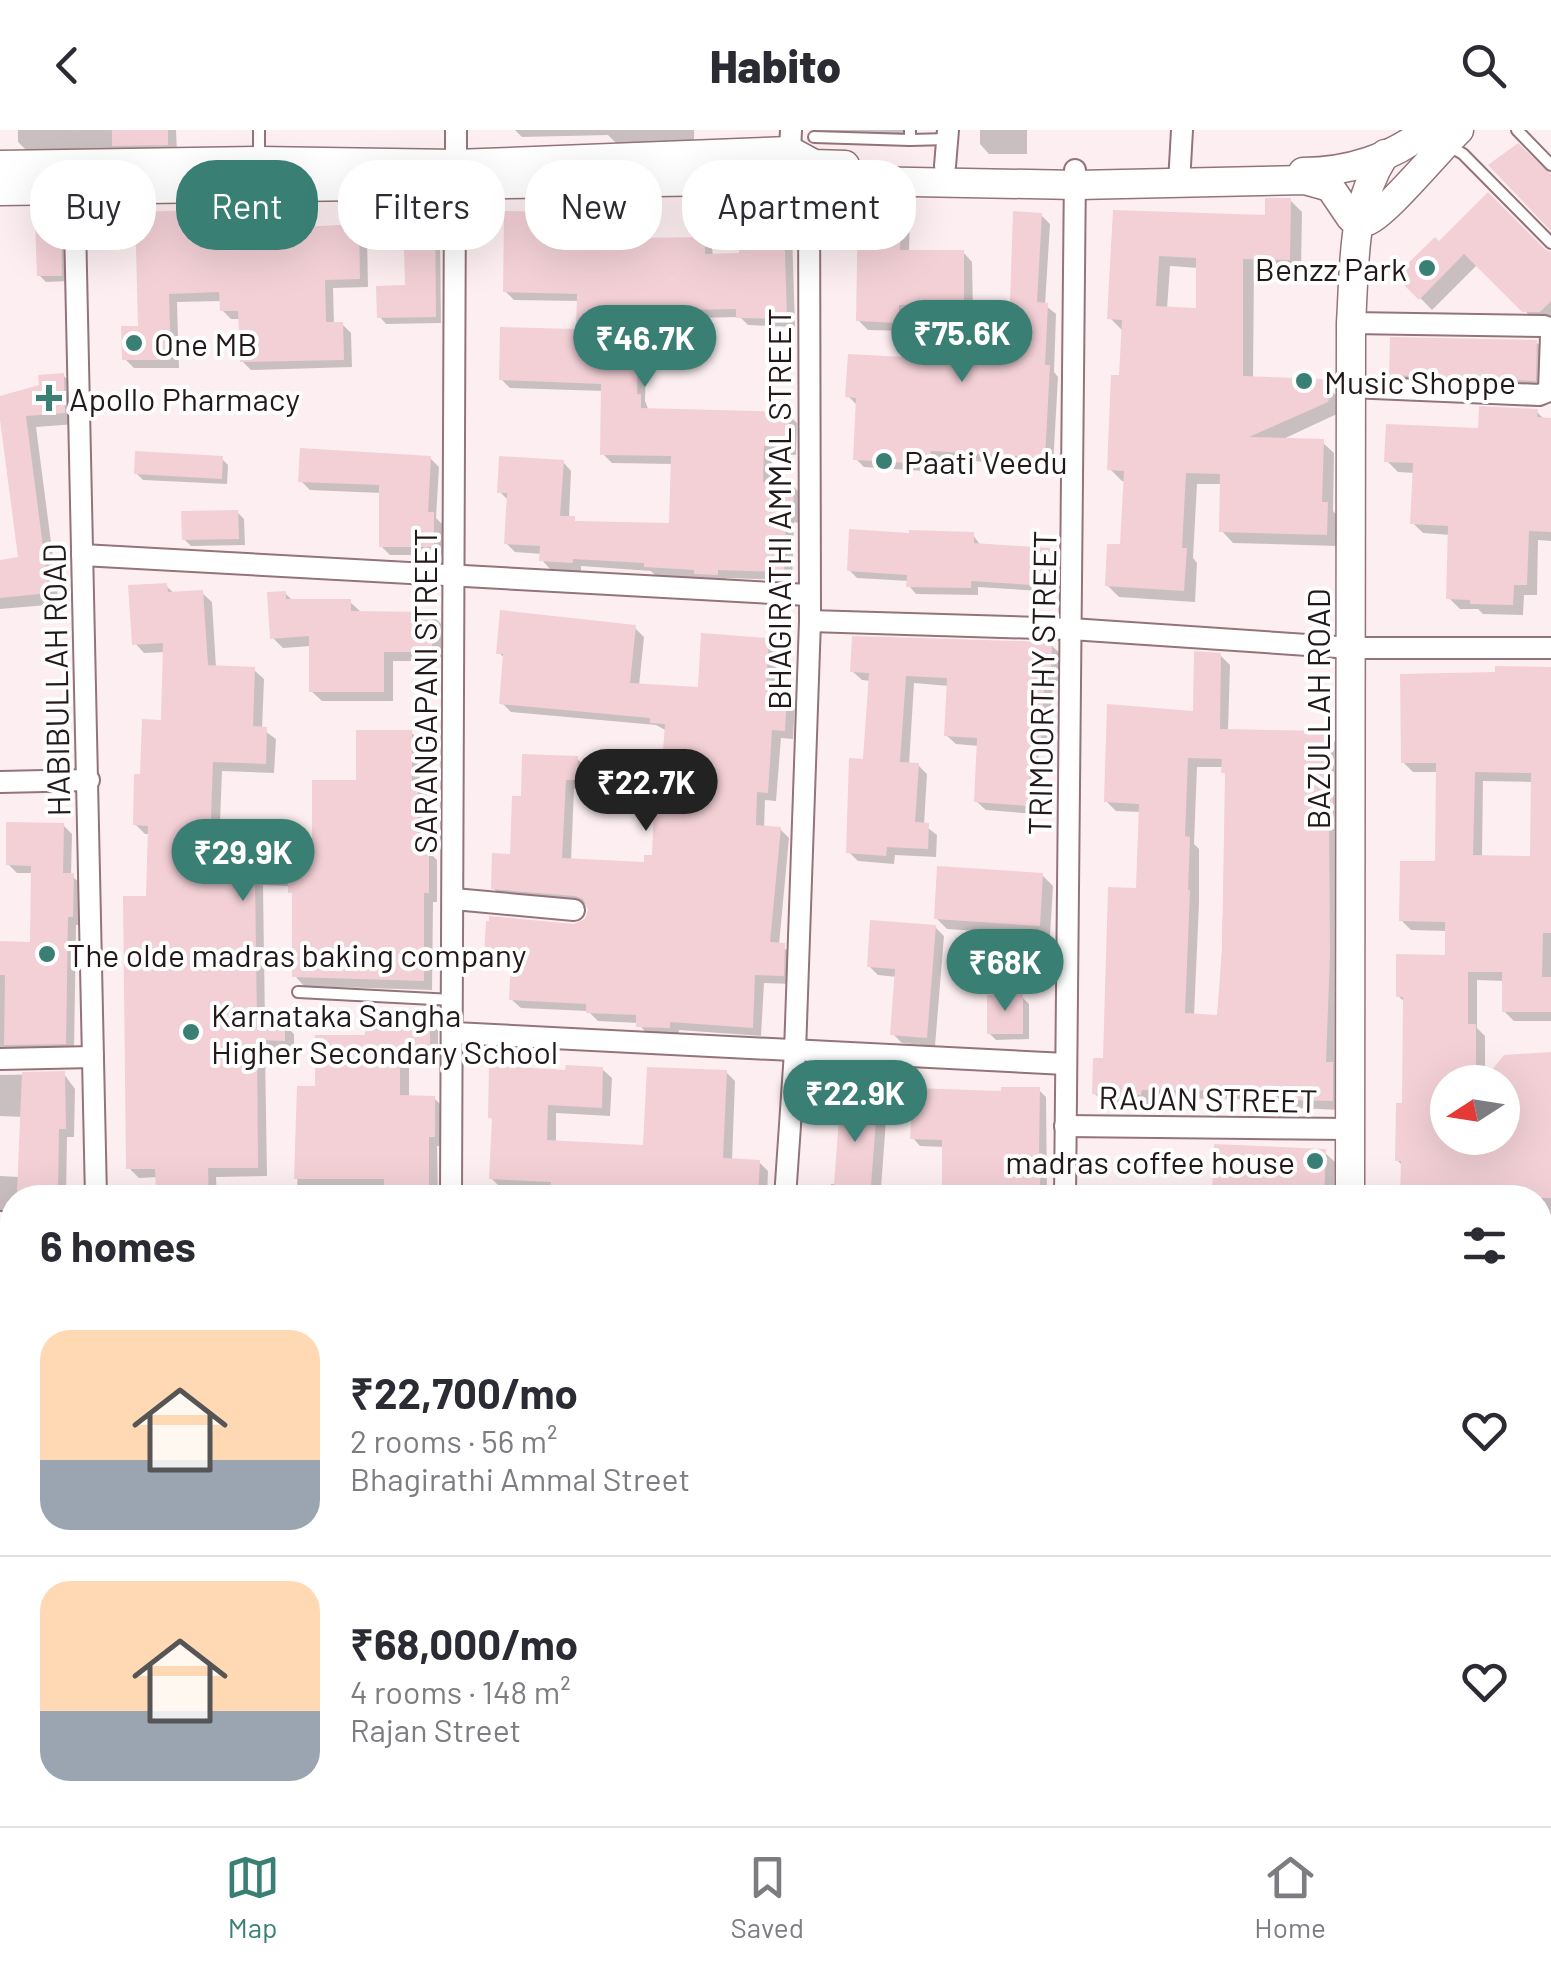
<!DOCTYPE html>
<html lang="en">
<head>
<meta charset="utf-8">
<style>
  :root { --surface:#fff; --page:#f7f7f7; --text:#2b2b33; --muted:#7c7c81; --line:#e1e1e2; --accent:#3a7f73 }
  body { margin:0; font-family:Barlow,sans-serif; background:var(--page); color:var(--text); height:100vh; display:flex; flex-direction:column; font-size:38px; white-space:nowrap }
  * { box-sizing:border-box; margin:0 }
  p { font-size:32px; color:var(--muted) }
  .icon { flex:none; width:55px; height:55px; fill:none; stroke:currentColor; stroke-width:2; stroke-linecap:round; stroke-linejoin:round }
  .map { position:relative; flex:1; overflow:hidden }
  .details { position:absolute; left:0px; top:1055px; width:1552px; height:642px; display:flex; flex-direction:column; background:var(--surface); border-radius:40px 40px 0 0; box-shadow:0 10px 40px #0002 }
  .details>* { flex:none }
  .guide { position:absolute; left:30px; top:30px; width:1000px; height:90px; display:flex; gap:20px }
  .needle { width:65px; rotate:258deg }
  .fabs { position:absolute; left:1430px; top:935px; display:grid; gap:20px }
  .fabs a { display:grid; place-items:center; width:90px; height:90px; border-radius:50%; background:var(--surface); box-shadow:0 10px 40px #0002; font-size:50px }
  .price { position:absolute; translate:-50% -85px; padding:0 22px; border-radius:35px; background:var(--accent); color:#fff; font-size:32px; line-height:65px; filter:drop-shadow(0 2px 5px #0008) }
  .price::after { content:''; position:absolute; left:50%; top:60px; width:30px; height:22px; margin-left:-15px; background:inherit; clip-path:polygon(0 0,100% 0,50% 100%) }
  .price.on { background:#222; color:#fff }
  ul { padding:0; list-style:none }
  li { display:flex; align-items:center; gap:30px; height:250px; padding:0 40px }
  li+li { border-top:2px solid var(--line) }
  li span { display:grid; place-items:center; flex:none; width:280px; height:200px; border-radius:30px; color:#555 }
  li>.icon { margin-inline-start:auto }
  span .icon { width:120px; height:120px; fill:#fffc; stroke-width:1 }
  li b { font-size:42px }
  h2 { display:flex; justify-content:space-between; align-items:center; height:120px; padding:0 40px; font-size:42px }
  .pill { padding:0 35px; border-radius:40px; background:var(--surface); box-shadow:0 10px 40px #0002; font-size:35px; line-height:90px }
  .pill.on { background:var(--accent); color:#fff }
  header { display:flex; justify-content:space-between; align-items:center; height:130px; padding:0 40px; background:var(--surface); font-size:45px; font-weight:800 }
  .dock { display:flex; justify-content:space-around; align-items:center; height:140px; border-top:2px solid var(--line); background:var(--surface); font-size:28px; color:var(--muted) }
  .dock a { display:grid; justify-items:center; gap:5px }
  .dock .on { color:var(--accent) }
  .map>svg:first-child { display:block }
  .shadow { fill:#0003; fill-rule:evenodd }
  .building { fill:#f2d0d6; fill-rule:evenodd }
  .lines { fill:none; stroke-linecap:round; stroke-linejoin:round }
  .lane-casing { stroke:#93747a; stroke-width:14 }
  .street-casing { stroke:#93747a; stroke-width:24 }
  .secondary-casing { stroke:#93747a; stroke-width:31 }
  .lane { stroke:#fff; stroke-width:10 }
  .street { stroke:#fff; stroke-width:20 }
  .secondary { stroke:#fff; stroke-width:28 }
  .poi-dot { fill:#3a7f73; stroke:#fff; stroke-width:4 }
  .labels { text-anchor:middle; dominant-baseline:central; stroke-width:8; stroke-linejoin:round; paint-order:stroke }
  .poi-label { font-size:32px; fill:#24181a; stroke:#fff; text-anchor:start }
  .street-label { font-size:32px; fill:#24181a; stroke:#fff }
</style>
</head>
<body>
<header><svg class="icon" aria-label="back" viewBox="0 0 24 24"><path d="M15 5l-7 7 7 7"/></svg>Habito<svg class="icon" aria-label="search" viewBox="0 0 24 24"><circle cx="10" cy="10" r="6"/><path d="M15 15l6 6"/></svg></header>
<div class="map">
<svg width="1551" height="1696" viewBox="0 0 1551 1696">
  <rect width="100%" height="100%" fill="#fdeff1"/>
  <g class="shadow">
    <path d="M18,0H176L177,24L28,22L18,12Z"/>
    <path d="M515,0H694V14L618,15L608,5L522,7Z"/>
    <path d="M820,0H903L904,14L832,12Z"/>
    <path d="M980,0H1027V24H989L980,14Z"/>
    <path d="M1290,70L1302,82L1301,140L1254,139L1253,249L1322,252L1343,272L1339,283L1279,311L1322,312L1334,323L1333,381L1338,386V416L1233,413L1222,401L1223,354H1197L1193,428L1197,433L1195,472L1119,467L1107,455L1123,417L1126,351H1122L1110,339L1121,248L1122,200L1110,188L1115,83L1267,88ZM1170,136L1199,138L1198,181L1167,179Z"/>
    <path d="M601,77L609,85H632L641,94V110L704,109L712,118L713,126H742L783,92L792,101L795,197L748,195L740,187L647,189L645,271L649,281L788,284L797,293L796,325L772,324L771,355H792L801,364V393L794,392L792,450L726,448V452H705L701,448L655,445L651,441L581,436V441L550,439L542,430V424L515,422L506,413L509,371L500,362L563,332L571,341L569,388L579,394L671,396L673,334L612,333L603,324L604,261L510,258L501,249L578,202L579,171L514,170L505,161L581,85Z"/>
    <path d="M900,77L910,86L909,122H963L972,132L973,183L908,184L907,201L868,200L858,190Z"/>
    <path d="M198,82L207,91V99L261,98L279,94L286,101L358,97L367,106L368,157L333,158L334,195L342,194L351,203L352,237L251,240L242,231L241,189H231L222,180V171L177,172L179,238H134L125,229Z"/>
    <path d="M1041,85L1050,94L1045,175L1056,184L1054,242L1058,247L1053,336L939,329L938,342L864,337L856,329L857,275L848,266L1011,235Z"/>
    <path d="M434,87L440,94L441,193L386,194L380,187L407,158Z"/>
    <path d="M60,93L67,99L68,151L46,152L39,145Z"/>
    <path d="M1439,115L1551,124V193H1537L1478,134L1432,180L1399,146Z"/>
    <path d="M1536,212L1545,221L1544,259L1400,253L1391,244Z"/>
    <path d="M64,246L75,257L76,294L36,297L59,474L0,479V432L21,430L0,268L42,256Z"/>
    <path d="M1536,281L1550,295L1551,291V411L1538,410L1537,465H1524L1523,485L1483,484L1478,479H1460L1449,468L1451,405L1423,403L1413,393L1415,343L1398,342L1387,331Z"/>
    <path d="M221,328L228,335L227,354L143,350L136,343Z"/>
    <path d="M430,328L439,337L436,388L442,394L443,425H390L381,416V363L310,360L301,351Z"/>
    <path d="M237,382L244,389L245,415L191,416L184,409Z"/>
    <path d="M973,405L981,416L1048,421L1056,429L1055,462L978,457V465L916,464L909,456V451L857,448L849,440Z"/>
    <path d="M166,456L175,464L202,463L212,472L216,538L254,540L264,549L262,599L276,609L274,643L222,641L219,717L315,719L358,653L411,602L420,612V656L427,663V720L437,730V772H433L432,860L304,856L295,846V766L290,756L263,755L265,894H284L294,904V919H265L267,1046L216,1047L217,1068H158V1047L139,1048L129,1038L151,704H145L135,694L142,647L163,593L166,522L144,523L135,513Z"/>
    <path d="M285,463L294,472H350L361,482L431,484L441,494V531H393V571H322L311,561V516L283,518L273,508Z"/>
    <path d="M634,497L644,507L639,556L701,560L768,510L777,519L774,564L786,565L795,574L793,609L781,608L776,671L765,670L764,698L780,699L789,708L779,815L793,824L792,854L764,853L761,906L679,900L678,906L648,905L638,893L598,891L588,881L521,878L511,869L513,836L496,835L487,826L582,794L590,783L589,775L503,767L493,758L512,727L524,668L577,629L587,638L586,658H574L571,731L646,735L654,728L667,601L656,595L511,582L502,573L506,529L499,523Z"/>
    <path d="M1051,515L1061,524L1059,551H1053L1049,620H1039L1036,684L986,680L976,671L979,616L956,614L946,605L949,556L914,553L909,635H918L927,644L924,695L937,705L936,727L895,725L894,734L858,731L849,722L866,632L871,551L862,550L852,541Z"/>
    <path d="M1220,525L1230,535L1228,601L1326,603L1336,613V654L1342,660L1335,938L1341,944V980L1296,978L1287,970L1150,968V974L1104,973L1094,963L1105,931L1138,761L1141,682L1116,681L1106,671L1196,584ZM1197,637H1224L1227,645L1220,887L1194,886L1199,773V719L1194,714Z"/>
    <path d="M1551,539V891H1514L1504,881V851L1477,850V898L1485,906V952H1448V1008H1502V952H1485L1505,927L1551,924V1179L1540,1178V1068L1403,1036L1397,1030L1405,976L1406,873L1398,866L1447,828V801L1411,800L1401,790L1437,734L1438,642H1413L1403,632L1498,545ZM1483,651L1533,652L1532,728L1482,727Z"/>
    <path d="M63,695L72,704L71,746L82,754L81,795H76L74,922L0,928V814L32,815L34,743H17L8,734Z"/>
    <path d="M1042,745L1053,756L1050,806L947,799L936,788Z"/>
    <path d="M935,797L944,806L935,916L902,913L893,904L897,847L878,845L869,836Z"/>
    <path d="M1022,867L1029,874V909L996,910L989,903Z"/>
    <path d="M429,887L438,897V934H409V968H434L444,978V1016H437L438,1068H297L299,959H317L367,908Z"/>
    <path d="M602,939L612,948L610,986L556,983V1013L645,1017L726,942L735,951L732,1031L759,1032L768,1041L767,1068H559L551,1060L501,1058L491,1048L494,991L490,987L568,942Z"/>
    <path d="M64,944L75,959L74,1007H67L66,1068H12V1086L0,1092V1046L20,1047L23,987L0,986V945Z"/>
    <path d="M1039,960L1046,967L1047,1068H955L944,1057L945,1017L920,1016L913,1008L1004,963Z"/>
    <path d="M877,967L887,977L881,1058L919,1060L926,1068H830L831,1054H837Z"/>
    <path d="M1324,1022L1335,1032L1334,1068H1219L1215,1063Z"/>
    <path d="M0,1107L12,1109V1285H0Z"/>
    <path d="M1551,1202V1291H1540V1203Z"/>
    <path d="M12,1353V1411L9,1408L0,1409V1354Z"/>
    <path d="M1551,1363V1505H1540V1364Z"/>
    <path d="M12,1458V1608L0,1609V1459Z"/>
    <path d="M0,1656H12V1685H98V1696H0Z"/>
    <path d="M1540,1662H1551V1696H1435V1685H1540Z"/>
    <rect x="173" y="1685" width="58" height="11"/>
    <path d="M351,1685H378L380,1696H350Z"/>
    <rect x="1163" y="1685" width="160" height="11"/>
  </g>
  <g class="building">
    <path d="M112,0H168V15L112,16Z"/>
    <path d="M1518,13L1551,44V101L1488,35Z"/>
    <path d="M1488,62L1545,119L1551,122V171L1540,182H1522L1464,124L1419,170L1395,146L1435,107L1439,111Z"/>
    <path d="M1265,68H1291L1290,130L1243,129V246L1323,249L1333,258L1328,272L1249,307L1324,309L1322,372H1328L1327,405L1219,402L1220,344L1186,343L1182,418H1187L1184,461L1105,456L1107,414H1120L1124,341L1107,340L1111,245H1119L1122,190L1107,189L1113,80L1265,85ZM1159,126L1196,128V178L1156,176Z"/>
    <path d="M858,73L901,74L900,120H964V174L899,175V193L856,191Z"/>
    <path d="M579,74H602V82L634,83L633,108L705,107V124L739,123L738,91L784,90L787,189L736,188V179L639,181L637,264H641V278L789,282L788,317L764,316L763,352L794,353L793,385H786L784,442L718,440V445L694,444V440L644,437V433L573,429V433L539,431L540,416L504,414L507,363H497L499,326L564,330L560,386H575V391L669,393L671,326L600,325L601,254L499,250L500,197L576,199L577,164L503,162L504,81L579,82Z"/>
    <path d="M199,80L200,97L259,96V92L280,91L281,98L359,94L360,149L325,150L326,192H343L344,230L240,232L238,181H220L219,162L169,164L171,230H122L121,196H138L135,82Z"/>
    <path d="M1013,81L1042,83L1037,172L1048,173L1045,235H1050L1045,328L931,321L930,334L853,330L856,268L845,267L848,224L905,227V224L1008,232Z"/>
    <path d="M435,84L436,187L377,188L376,156L405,155L403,85Z"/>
    <path d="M61,90L62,146H37L35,91Z"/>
    <path d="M1390,207L1537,210L1536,251L1389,245Z"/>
    <path d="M64,243L65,283L26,286L49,463L0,468V430L18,427L0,290V266L39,255L38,245Z"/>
    <path d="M1479,276L1538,279L1537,287L1551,288V402L1529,401L1527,455H1514L1513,475L1470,474V470L1446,469L1448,396L1410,394L1413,333L1384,332L1386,294L1478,298Z"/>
    <path d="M300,318L431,326L428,382H434V417H379V355L298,352Z"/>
    <path d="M135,321L223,326L222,349L134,344Z"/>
    <path d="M238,380L239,409L182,410L181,381Z"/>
    <path d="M849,399L909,403V400L974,402V413L1050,418L1048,456L971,451V458L906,457L907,445L847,441Z"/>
    <path d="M167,453L168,462L203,460L208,535L255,537L253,596L267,597L266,634L213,632L210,715L312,716V650H356V600H412V651H418V718H429V763H424V851L292,847V763H288V748L255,747L257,892H285V911L257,910L258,1038H208L209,1068H156L155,1039H126L123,766H146L148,696L133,695L134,644H140L142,589L161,590L163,513L132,515L128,455Z"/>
    <path d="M286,461V469H351V481L432,482V522H384V562H309V506L270,509L267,462Z"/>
    <path d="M500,480L636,495L630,553L698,557L701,503L769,508L766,561L787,563L785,601L772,600L768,663L757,662L756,695L781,697L770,812L785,813L784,846L755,845L753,898L670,892V898L636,897V885L586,883V874L509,870L511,828L484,827L486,791H489V786L574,794L585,789L588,780L583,769L575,766L491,759L492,723L510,724L512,666H521L522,624L578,626L577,650H566L562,728L644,732V725H652L654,674H659L665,594L650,593V588L499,574L503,524H496Z"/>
    <path d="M852,506L1052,512L1051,543H1045L1041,612H1031L1028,676L974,672L977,608L944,606L947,548L906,546L900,632L919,633L915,692L929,693L928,719L887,717L886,726L846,723L849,628L863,629L869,543L850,542Z"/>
    <path d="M1194,521L1221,523L1220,599L1327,601V648H1333V682H1329L1330,825L1326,932H1333V971L1284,970V961L1142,960L1141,965L1092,964L1093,928H1103L1108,757L1136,758L1139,674L1104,672L1107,574L1193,581ZM1188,628L1222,629L1221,643H1225L1222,820L1217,885L1185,883L1190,760H1188L1190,707L1185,706Z"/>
    <path d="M1495,536L1551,537V803H1543L1542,847H1551V882H1502V842H1468V894H1476V952H1448V1008H1502V952H1482L1504,925L1551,922V1068H1400L1401,1031H1395L1396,973H1402L1403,867H1396V824L1445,825V792L1399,791L1400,731H1435L1436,633H1401L1400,544L1495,542ZM1475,642L1531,643L1530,726L1473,725Z"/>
    <path d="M6,692L64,693L63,743H74L73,787H68L66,914L4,915L5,845H0V811L30,812L31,736L6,735Z"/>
    <path d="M937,736L1043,743L1040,796L934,789Z"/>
    <path d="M870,790L936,795L927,908L890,905L895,839L867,837Z"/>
    <path d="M1023,864V904H987V865Z"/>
    <path d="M404,884H430V926H400V965L435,966V1007H429V1067H384V1049H294L297,956H315V905H365V890H404Z"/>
    <path d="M489,935L565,940L566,935L603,937L602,978L548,975L547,1010L643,1015L647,937L727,940L723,1028L760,1030L758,1068H644L550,1062L551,1052L489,1049L492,988H488Z"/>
    <path d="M65,941L66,999H59L58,1063L17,1062L22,942Z"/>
    <path d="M1001,957H1040L1039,1023H1042L1039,1068H952L953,1058H942V1010L910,1009L913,958L1001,961Z"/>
    <path d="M841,961L878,964L870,1068H833Z"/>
    <path d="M1214,1014L1326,1019L1324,1068L1212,1064Z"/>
  </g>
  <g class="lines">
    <g class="lane-casing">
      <g id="lane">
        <path d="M259,0V29"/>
        <path d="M910,0V10L948,9"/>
        <path d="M1517,0L1551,35"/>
        <path d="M814,7L910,10"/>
        <path d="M1446,14L1463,24L1551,113"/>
        <path d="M298,862L453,870"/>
      </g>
    </g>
    <g class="street-casing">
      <g id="street">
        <path d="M790,21L791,0"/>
        <path d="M456,34V0"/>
        <path d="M945,36L948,0"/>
        <path d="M74,48L96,1068"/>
        <path d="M1179,53L1182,0"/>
        <path d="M1351,193L1544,196L1551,199"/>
        <path d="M1350,257L1539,265L1549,261L1551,205"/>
        <path d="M82,425L808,465"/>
        <path d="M810,491L1071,499L1352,518H1551"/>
        <path d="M0,652L89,650"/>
        <path d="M454,769L574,780"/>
        <path d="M454,903L1066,934"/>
        <path d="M0,929L93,927"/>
        <path d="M1065,996L1350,999"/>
        <path d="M451,1068L455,55"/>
        <path d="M785,1068L795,922L810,491L809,50"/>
        <path d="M1065,1068L1075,40"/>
        <path d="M0,1092L12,1093"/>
        <path d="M0,1427L12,1425"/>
        <path d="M1540,1527L1551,1526"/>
        <path d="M0,1638H12"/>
        <path d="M457,1685V1696"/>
        <path d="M1080,1685H1094"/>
        <path d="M116,1696V1685"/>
        <path d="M726,1696L727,1685"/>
      </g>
    </g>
    <g class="secondary-casing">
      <g id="secondary">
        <path d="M0,35L259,31L456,34L790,21L814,34L845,35"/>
        <path d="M1303,42C1348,42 1392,28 1427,0"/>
        <path d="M0,61L809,50L1077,55L1305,50L1330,57L1351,88C1357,90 1361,92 1367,91C1383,87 1441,17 1459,0"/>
        <path d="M1350,1068L1351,193C1355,131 1351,78 1385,24"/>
        <path d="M1540,1321H1551"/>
        <path d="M1373,1685L1374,1696"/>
      </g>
    </g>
    <use href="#lane" class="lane"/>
    <use href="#street" class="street"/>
    <use href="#secondary" class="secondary"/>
  </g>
  <g class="poi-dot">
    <circle cx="1427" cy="138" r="10"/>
    <circle cx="134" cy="213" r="10"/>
    <circle cx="1304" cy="251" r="10"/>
    <path d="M44 253h10v10h10v10h-10v10h-10v-10h-10v-10h10z"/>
    <circle cx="884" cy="331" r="10"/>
    <circle cx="47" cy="824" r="10"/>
    <circle cx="191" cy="902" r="10"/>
    <circle cx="1315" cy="1031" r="10"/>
  </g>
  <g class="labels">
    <g class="poi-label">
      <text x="1407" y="138" text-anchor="end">Benzz Park</text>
      <text x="154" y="213">One MB</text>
      <text x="1324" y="251">Music Shoppe</text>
      <text x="69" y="268">Apollo Pharmacy</text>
      <text x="904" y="331">Paati Veedu</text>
      <text x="67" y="824">The olde madras baking company</text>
      <text x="211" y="884">Karnataka Sangha<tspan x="211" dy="37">Higher Secondary School</tspan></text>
      <text x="1295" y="1031" text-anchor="end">madras coffee house</text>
    </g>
    <g class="street-label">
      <text transform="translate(778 379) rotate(-90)">BHAGIRATHI AMMAL STREET</text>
      <text transform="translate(55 550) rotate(-91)">HABIBULLAH ROAD</text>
      <text transform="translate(1041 553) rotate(-89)">TRIMOORTHY STREET</text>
      <text transform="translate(424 561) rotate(-90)">SARANGAPANI STREET</text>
      <text transform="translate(1317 579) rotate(-90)">BAZULLAH ROAD</text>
      <text transform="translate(1208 968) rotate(1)">RAJAN STREET</text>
    </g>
  </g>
</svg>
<div class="fabs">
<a><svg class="needle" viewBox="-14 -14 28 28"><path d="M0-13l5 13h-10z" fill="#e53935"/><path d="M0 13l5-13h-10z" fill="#7c7c81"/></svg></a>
</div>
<b class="price" style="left:962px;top:255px">₹75.6K</b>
<b class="price" style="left:645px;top:260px">₹46.7K</b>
<b class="price on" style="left:646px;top:704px">₹22.7K</b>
<b class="price" style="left:243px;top:774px">₹29.9K</b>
<b class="price" style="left:1005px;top:884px">₹68K</b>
<b class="price" style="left:855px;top:1015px">₹22.9K</b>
<div class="guide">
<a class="pill">Buy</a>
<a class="pill on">Rent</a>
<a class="pill">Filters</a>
<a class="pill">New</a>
<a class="pill">Apartment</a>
</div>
<section class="details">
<h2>6 homes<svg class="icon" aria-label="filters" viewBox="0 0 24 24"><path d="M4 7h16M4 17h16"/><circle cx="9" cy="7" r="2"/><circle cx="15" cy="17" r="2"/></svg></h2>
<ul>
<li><span style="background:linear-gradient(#ffd9b3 65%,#9aa5b1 0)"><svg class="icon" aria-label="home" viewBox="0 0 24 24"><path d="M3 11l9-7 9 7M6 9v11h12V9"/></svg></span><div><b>₹22,700/mo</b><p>2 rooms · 56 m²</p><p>Bhagirathi Ammal Street</p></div><svg class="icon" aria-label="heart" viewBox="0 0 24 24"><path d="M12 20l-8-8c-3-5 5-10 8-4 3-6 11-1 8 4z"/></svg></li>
<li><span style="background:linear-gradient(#ffd9b3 65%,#9aa5b1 0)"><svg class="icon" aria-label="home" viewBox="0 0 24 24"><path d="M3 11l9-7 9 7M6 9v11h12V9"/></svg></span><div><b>₹68,000/mo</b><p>4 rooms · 148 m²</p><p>Rajan Street</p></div><svg class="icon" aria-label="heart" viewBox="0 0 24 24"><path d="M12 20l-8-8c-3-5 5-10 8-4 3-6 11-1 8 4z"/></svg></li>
</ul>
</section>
</div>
<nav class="dock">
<a class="on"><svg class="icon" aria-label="map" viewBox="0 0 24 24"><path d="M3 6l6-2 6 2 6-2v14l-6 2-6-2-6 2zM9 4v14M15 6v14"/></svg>Map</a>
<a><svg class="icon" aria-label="saved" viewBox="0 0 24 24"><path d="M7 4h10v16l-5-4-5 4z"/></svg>Saved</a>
<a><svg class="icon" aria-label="home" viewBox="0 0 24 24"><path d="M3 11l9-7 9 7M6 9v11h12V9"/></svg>Home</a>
</nav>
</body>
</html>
